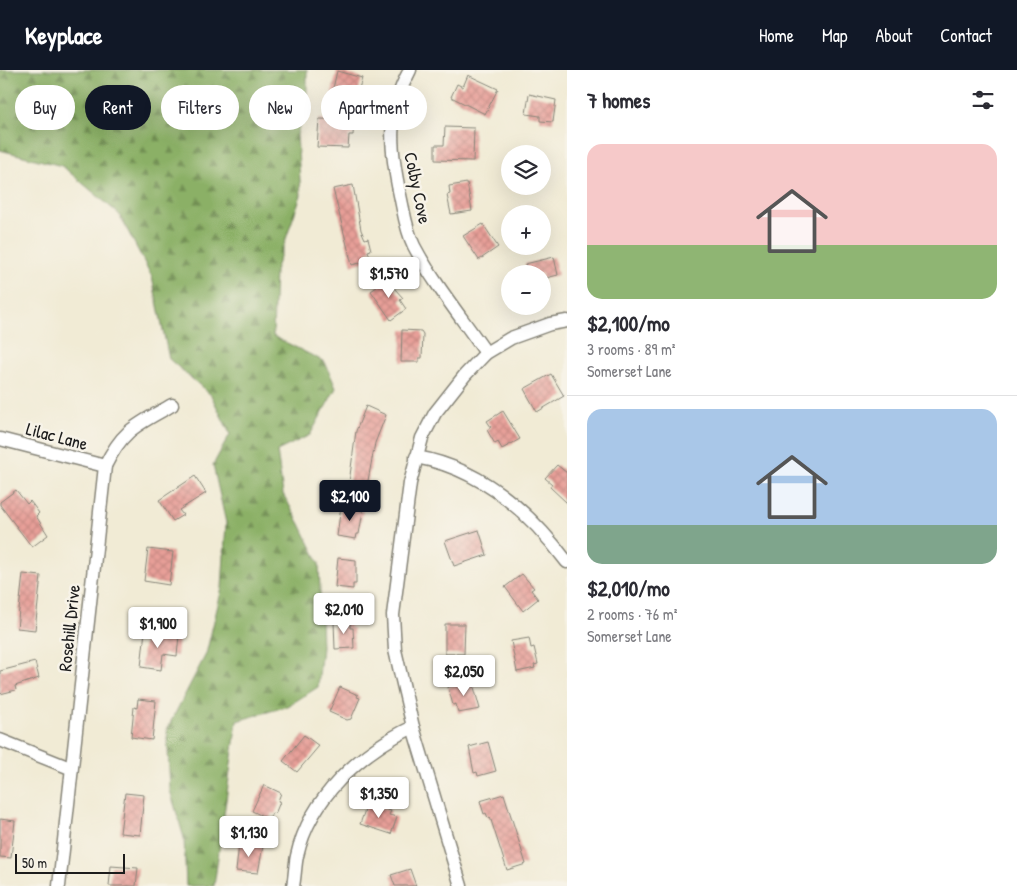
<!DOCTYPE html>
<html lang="en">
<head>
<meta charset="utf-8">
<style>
  :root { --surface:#fff; --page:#f2f2f3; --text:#2b2b33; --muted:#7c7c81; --line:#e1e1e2; --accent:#111827 }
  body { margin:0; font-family:"Patrick Hand",sans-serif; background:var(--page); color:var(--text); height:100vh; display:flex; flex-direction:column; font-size:19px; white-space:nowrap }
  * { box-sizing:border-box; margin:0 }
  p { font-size:16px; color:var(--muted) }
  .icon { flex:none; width:28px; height:28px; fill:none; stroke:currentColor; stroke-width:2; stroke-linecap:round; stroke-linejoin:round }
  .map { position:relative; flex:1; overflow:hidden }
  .panel { display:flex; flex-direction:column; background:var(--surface); width:450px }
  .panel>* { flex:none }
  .top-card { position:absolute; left:15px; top:15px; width:475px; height:45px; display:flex; gap:10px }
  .tools { position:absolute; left:501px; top:75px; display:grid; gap:10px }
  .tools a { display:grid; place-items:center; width:50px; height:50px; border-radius:50%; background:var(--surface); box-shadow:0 5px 20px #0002; font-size:25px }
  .scale { position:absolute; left:15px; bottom:12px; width:110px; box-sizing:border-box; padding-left:5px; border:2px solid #1c1c1c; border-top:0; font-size:14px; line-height:18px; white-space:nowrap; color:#1c1c1c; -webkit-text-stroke:4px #f7f3e8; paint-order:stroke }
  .price { position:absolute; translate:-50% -42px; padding:0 11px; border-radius:5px; background:#fff; color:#222; font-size:16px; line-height:32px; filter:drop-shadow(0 1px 2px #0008) }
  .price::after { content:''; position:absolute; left:50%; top:30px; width:15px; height:11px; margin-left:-8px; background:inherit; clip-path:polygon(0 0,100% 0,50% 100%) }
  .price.on { background:var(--accent); color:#fff }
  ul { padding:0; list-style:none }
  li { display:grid; align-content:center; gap:10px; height:265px; padding:0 20px }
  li+li { border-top:1px solid var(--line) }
  li span { display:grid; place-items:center; height:155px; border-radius:15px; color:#555 }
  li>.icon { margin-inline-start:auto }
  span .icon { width:90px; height:90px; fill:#fffc; stroke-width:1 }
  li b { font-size:21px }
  h2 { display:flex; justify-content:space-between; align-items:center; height:60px; padding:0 20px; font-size:21px }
  .pill { padding:0 18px; border-radius:22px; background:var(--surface); box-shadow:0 5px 20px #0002; font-size:18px; line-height:45px }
  .pill.on { background:var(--accent); color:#fff }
  header { display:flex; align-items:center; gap:30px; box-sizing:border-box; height:70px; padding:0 25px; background:var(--accent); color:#fff }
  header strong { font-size:24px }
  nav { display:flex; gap:28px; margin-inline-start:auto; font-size:18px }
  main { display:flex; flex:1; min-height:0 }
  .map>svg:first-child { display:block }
  .forest { fill:url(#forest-firs); stroke:#546641 }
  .building { fill:url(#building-cross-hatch) }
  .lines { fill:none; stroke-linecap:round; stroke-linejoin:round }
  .minor-casing { stroke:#868478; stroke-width:15 }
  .minor { stroke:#fff; stroke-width:12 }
  .labels { text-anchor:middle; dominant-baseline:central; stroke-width:5; stroke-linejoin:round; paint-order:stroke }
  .street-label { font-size:18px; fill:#1c1c1c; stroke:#f7f3e8 }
</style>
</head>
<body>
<header>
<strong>Keyplace</strong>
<nav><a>Home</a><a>Map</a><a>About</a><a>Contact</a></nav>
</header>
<main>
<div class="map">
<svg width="567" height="816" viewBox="0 0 567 816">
  <defs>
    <pattern id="forest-firs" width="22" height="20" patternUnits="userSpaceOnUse" patternTransform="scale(1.25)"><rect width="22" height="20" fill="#8bb066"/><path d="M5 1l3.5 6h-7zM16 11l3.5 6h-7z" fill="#718e53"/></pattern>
    <pattern id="building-cross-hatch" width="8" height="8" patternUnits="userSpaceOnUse" patternTransform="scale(1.25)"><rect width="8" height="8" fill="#e79f98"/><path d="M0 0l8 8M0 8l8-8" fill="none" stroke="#c68882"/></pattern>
  </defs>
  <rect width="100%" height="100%" fill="#f7f3e8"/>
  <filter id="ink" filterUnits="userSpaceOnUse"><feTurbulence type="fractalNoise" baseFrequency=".02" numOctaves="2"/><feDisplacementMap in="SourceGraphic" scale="10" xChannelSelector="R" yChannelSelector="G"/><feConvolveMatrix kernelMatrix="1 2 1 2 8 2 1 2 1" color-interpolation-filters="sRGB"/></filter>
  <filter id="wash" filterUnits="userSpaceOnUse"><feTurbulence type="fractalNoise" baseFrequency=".0096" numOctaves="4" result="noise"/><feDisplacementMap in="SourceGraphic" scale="20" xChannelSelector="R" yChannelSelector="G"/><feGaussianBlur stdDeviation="1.12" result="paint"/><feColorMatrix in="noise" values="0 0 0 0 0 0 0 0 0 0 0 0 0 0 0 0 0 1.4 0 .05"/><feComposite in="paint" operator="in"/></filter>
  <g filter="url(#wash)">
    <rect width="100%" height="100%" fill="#f1ebd5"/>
    <path class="forest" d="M0,0H307V25L297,65L301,125L275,201L273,266L325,292L336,318L310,365L277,381L283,424L300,454L319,493L322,577L318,617L288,636L237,651L214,816H186L184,768L170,720L167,659L206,584L222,518L226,453L213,395L230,364L211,325L169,289L152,207L119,144L62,96L0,80Z"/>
    <g id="blocks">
      <g class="building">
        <path d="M337,1L362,8L355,33L331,27Z"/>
        <path d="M468,5L498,19L485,44L451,27L457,14L463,17Z"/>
        <path d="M529,24L556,30L553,52L540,51V46L526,44Z"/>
        <path d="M319,49L354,50L353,65H349L348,78L317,77Z"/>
        <path d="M445,57L474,58L473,91L435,90V75H444Z"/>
        <path d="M467,113L472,141L451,144L447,125L450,124L449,116Z"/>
        <path d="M353,115L361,160L365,169L368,168L371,180L368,181L371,190L352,195L333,119Z"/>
        <path d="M483,154L498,177L479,190L463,166Z"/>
        <path d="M554,187L558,205L542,209V204H528L525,194Z"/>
        <path d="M387,210L403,228L400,230L406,239L391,250L371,221Z"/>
        <path d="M402,260L421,261L423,264L422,288H419V292H401Z"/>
        <path d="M551,304L564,326L537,342L524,319Z"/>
        <path d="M366,336L386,345L375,373L367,416L349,413L356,361Z"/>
        <path d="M503,341L520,369L502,379L498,372L495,374L487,360L491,357L487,351Z"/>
        <path d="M557,395L567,403V433L550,417L552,414L545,408Z"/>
        <path d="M195,406L206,423L179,440L183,445L173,451L159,430Z"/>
        <path d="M16,420L27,434L30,431L39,443L36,446L48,465L32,477L0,435V432Z"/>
        <path d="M341,436L360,438V440L363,441L359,464H357L356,469L337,466Z"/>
        <path d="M479,460L487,485L454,496L445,471Z"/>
        <path d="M148,479L173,482L169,515L144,511Z"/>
        <path d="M338,488L356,490V514H353V519L335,517Z"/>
        <path d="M23,504L41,506L35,560L17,558Z"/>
        <path d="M522,504L534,518L531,520L538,529L523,541L505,517Z"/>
        <path d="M350,551V558H353L354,578L335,579L334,552Z"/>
        <path d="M445,554H465L464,584H445Z"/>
        <path d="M145,561L179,565L177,586L163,584L161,600L141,597Z"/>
        <path d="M529,568L531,578L534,577L538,594L534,595L535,598L517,602L511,571Z"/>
        <path d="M35,592L39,608L15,616L16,620L0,624V601Z"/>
        <path d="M472,610L480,639L458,643L456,634L453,635L448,617Z"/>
        <path d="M340,617L358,625L357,627L360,628L351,649L347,650L329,642Z"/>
        <path d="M138,629L156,631L152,670L131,667L134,637L137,638Z"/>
        <path d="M304,665L319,676L297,702L283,691Z"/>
        <path d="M488,672L496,701L478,706L477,702L474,703L469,677Z"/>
        <path d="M264,715L281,723L278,731L280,732L275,744L272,743L269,749L252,741Z"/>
        <path d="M125,723L144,725L140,765L120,763Z"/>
        <path d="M504,724L526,794L507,800L490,747L488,748L486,743L484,744L480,731Z"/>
        <path d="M375,736L391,741L389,745L397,747L391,764L360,754L366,737L374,739Z"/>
        <path d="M0,749L15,751L11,788L0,787Z"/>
        <path d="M239,774L263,776L258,803L236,801Z"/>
        <path d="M111,796L138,798L136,816H109Z"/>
        <path d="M410,799L416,816H395L391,805Z"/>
      </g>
    </g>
  </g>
  <g filter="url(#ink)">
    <use href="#blocks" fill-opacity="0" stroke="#868478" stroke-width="1"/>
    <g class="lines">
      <g class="minor-casing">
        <g id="minor">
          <path d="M410,0C386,43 390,79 400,125C404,143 406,160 414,176C434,214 462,248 486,283"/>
          <path d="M0,369L105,396"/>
          <path d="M416,387C480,398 529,441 567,492"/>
          <path d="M0,670L70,698"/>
          <path d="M59,816L105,396C123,359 137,355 172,335"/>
          <path d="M293,816C295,806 295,795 297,786C310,727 361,682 413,657"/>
          <path d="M461,816L413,657L395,580L393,545L410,413L422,368L435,343L465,305L486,283L511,268L550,254L567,251"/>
        </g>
      </g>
      <use href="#minor" class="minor"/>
    </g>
  </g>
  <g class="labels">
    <g class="street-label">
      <text transform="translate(418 118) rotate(78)">Colby Cove</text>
      <text transform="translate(57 366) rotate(15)">Lilac Lane</text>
      <text transform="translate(69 558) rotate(-84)">Rosehill Drive</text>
    </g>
  </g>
</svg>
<div class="tools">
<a><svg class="icon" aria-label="layers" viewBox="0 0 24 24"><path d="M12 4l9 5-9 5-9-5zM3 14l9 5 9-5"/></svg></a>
<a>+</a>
<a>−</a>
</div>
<div class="scale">50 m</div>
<b class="price" style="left:389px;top:229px">$1,570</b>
<b class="price on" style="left:350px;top:452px">$2,100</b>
<b class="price" style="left:344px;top:565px">$2,010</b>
<b class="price" style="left:158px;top:579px">$1,900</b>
<b class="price" style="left:464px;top:627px">$2,050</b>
<b class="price" style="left:379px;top:749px">$1,350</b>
<b class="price" style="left:249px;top:788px">$1,130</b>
<div class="top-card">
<a class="pill">Buy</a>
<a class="pill on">Rent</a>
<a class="pill">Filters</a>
<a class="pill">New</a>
<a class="pill">Apartment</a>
</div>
</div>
<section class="panel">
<h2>7 homes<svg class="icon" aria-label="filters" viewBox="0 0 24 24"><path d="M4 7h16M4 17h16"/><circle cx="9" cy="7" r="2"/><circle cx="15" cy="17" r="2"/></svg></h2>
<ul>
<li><span style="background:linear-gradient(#f6c9c9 65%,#8fb573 0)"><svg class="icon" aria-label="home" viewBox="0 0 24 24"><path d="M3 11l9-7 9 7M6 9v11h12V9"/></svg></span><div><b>$2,100/mo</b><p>3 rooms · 89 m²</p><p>Somerset Lane</p></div></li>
<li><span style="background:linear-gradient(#a9c7e8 75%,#7fa58c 0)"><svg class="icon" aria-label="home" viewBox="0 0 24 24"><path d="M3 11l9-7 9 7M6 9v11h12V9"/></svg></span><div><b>$2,010/mo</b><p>2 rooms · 76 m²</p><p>Somerset Lane</p></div></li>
</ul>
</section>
</main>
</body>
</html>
